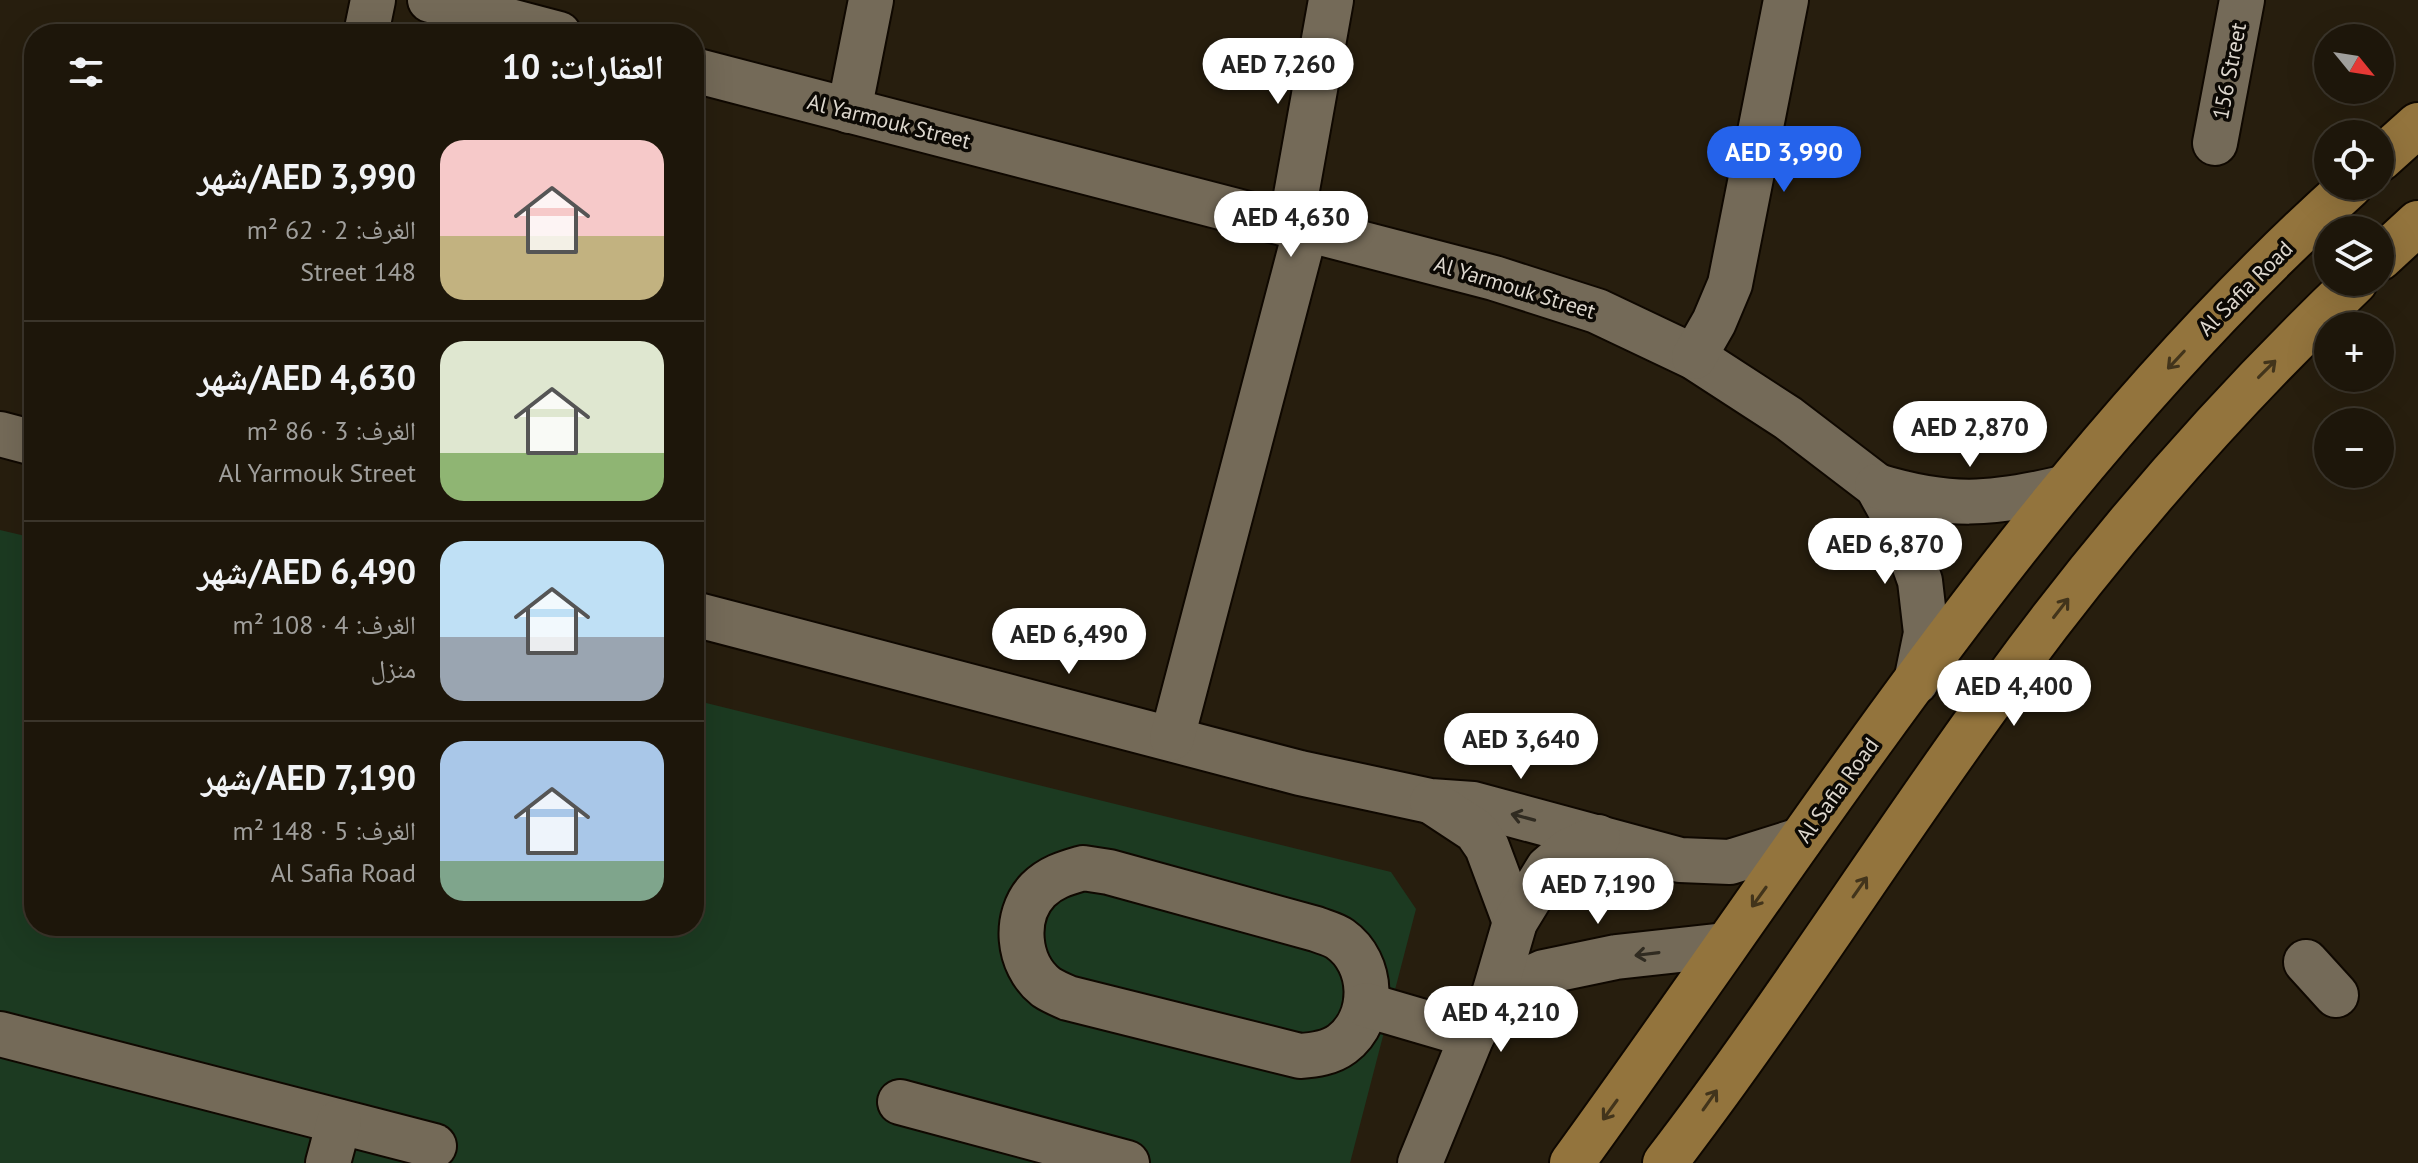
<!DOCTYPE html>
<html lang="ar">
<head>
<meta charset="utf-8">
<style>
  :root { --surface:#1d160a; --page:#2a2318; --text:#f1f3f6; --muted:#a09f9c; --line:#3b352b; --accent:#2563eb }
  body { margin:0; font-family:"PT Sans","Noto Naskh Arabic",sans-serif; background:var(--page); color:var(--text); direction:rtl; height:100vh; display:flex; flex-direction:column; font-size:30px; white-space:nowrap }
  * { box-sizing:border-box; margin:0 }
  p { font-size:26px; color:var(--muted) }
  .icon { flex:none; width:44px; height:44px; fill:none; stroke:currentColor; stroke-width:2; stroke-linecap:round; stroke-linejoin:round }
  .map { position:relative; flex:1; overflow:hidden; direction:ltr }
  .sheet { position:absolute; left:24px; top:24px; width:680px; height:912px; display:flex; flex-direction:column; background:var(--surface); border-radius:32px; box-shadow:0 8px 32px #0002,0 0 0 2px var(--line); direction:rtl }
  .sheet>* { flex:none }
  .needle { width:52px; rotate:120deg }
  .fabs { position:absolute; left:2314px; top:24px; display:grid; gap:16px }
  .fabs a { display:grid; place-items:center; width:80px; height:80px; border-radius:50%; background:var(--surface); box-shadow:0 8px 32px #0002,0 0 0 2px var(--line); font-size:40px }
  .price { position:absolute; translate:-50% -68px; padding:0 18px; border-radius:28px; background:#fff; color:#222; font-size:26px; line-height:52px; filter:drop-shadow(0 2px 4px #0008) }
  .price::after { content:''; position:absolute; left:50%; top:48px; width:24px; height:18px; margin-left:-12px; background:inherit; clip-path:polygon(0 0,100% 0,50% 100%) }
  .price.current { background:var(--accent); color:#fff }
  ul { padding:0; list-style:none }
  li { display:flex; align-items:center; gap:24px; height:200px; padding:0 40px }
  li+li { border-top:2px solid var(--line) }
  li span { display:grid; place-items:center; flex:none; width:224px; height:160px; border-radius:24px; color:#555 }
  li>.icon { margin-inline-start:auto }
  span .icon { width:96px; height:96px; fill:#fffc; stroke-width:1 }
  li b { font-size:34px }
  h2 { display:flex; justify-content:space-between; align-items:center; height:96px; padding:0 40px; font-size:34px }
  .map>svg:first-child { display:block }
  .green { fill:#1c3a21 }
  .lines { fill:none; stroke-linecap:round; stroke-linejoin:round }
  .minor-casing { stroke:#0f0800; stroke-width:48 }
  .major-casing { stroke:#0f0800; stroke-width:48 }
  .minor { stroke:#746a58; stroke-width:44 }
  .major { stroke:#93743d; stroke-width:44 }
  .oneway { stroke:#42341b }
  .oneway2 { stroke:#302b21 }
  .labels { text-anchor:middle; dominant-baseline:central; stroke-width:7; stroke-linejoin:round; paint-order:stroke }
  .street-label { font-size:22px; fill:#ddd7ce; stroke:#0c0904 }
</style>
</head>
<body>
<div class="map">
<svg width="2418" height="1163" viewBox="0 0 2418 1163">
  <rect width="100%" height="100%" fill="#271e0e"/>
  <path class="green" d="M0,530L34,538V926H694V700L1391,872L1416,909L1350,1163H0Z"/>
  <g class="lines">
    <g class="minor-casing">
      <g id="minor">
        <path d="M430,0L559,34"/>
        <path d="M366,34L373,0"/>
        <path d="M694,70L1494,278L1597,311L1694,357L1788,418L1877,486L1903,533L1920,581L1926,633L1916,682"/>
        <path d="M849,111L871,0"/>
        <path d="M2215,143L2242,0"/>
        <path d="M1291,223L1331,0"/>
        <path d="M1694,357L1714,322L1730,284L1786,0"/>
        <path d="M0,434L34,443"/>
        <path d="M1877,486C1949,508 1990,505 2063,488"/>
        <path d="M694,614L1300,773L1430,801L1473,804L1680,860L1730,862L1800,840"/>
        <path d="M1172,738L1306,228"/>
        <path d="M1432,802L1476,831L1487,847L1515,922"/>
        <path d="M1083,868L1109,872L1316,929C1323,932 1333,934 1340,939C1374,963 1376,1018 1342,1044C1330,1053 1315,1055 1300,1056L1068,998C1061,995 1052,991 1046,987C1017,964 1013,916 1038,890C1051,877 1066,873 1083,868Z"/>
        <path d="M2306,962L2336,995"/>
        <path d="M1494,994L1544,972L1616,957L1725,945"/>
        <path d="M1366,1005L1472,1036"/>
        <path d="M0,1034L434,1146"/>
        <path d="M900,1102L1127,1163"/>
        <path d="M328,1163L339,1122"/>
        <path d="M1420,1163L1472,1036L1494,994L1515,922L1548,868L1568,851L1598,837"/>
      </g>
    </g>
    <g class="major-casing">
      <g id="major">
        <path d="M2380,159L2418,125"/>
        <path d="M2380,258L2418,223"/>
        <path d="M1572,1163C1816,827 2038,466 2350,186"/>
        <path d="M1665,1163C1784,1008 1888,841 2004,683C2109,539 2226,405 2355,282"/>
      </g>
    </g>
    <use href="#minor" class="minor"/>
    <use href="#major" class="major"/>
  </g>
  <defs><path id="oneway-shaft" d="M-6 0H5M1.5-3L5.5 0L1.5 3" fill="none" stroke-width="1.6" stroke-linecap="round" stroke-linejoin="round" transform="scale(2)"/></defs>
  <g class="oneway">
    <use href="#oneway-shaft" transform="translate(2176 360) rotate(133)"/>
    <use href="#oneway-shaft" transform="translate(2267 369) rotate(-45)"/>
    <use href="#oneway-shaft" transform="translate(2061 608) rotate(-52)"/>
    <use href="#oneway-shaft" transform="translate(1860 887) rotate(-55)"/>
    <use href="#oneway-shaft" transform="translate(1759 897) rotate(126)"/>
    <use href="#oneway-shaft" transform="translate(1710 1100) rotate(-55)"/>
    <use href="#oneway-shaft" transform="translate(1610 1110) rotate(126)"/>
  </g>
  <g class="oneway2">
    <use href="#oneway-shaft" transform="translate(1523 817) rotate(-165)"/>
    <use href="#oneway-shaft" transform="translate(1647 954) rotate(173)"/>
  </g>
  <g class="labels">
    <g class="street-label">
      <text transform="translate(2229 71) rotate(-79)">156 Street</text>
      <text transform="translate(889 121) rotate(14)">Al Yarmouk Street</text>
      <text transform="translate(1515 287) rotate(17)">Al Yarmouk Street</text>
      <text transform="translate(2245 288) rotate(-45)">Al Safia Road</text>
      <text transform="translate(1837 790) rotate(-54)">Al Safia Road</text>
    </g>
  </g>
</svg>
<div class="fabs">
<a><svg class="needle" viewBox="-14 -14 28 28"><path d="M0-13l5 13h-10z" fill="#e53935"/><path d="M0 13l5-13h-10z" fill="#a09f9c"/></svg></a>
<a><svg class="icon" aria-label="locate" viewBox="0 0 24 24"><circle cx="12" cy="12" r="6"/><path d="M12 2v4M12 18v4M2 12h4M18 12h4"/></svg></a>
<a><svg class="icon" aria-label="layers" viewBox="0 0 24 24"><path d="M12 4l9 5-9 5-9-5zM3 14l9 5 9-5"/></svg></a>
<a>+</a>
<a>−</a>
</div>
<b class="price" style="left:1278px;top:106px">AED 7,260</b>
<b class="price current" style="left:1784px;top:194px">AED 3,990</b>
<b class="price" style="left:1291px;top:259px">AED 4,630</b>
<b class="price" style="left:1970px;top:469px">AED 2,870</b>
<b class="price" style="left:1885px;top:586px">AED 6,870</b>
<b class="price" style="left:1069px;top:676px">AED 6,490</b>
<b class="price" style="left:2014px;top:728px">AED 4,400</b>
<b class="price" style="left:1521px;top:781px">AED 3,640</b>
<b class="price" style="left:1598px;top:926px">AED 7,190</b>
<b class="price" style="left:1501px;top:1054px">AED 4,210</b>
<section class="sheet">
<h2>العقارات: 10<svg class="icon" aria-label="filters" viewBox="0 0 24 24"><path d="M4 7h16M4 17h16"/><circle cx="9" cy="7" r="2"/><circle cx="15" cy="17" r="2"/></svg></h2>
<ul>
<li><span style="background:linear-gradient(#f6c9c9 60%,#c2b280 0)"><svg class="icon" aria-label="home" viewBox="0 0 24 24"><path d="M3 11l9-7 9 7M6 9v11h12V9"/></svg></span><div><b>AED 3,990/شهر</b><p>الغرف: 2 · 62 m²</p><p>148 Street</p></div></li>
<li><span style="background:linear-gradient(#dfe7d0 70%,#8fb573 0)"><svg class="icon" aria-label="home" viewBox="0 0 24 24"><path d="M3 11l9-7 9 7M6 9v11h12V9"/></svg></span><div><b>AED 4,630/شهر</b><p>الغرف: 3 · 86 m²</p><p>Al Yarmouk Street</p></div></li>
<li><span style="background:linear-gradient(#bfe0f5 60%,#9aa5b1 0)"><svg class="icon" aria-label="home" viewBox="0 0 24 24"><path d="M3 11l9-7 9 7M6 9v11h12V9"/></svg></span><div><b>AED 6,490/شهر</b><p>الغرف: 4 · 108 m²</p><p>منزل</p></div></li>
<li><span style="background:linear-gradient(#a9c7e8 75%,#7fa58c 0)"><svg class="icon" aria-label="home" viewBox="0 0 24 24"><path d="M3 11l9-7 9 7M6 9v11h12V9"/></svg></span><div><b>AED 7,190/شهر</b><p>الغرف: 5 · 148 m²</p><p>Al Safia Road</p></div></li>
</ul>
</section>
</div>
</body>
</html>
